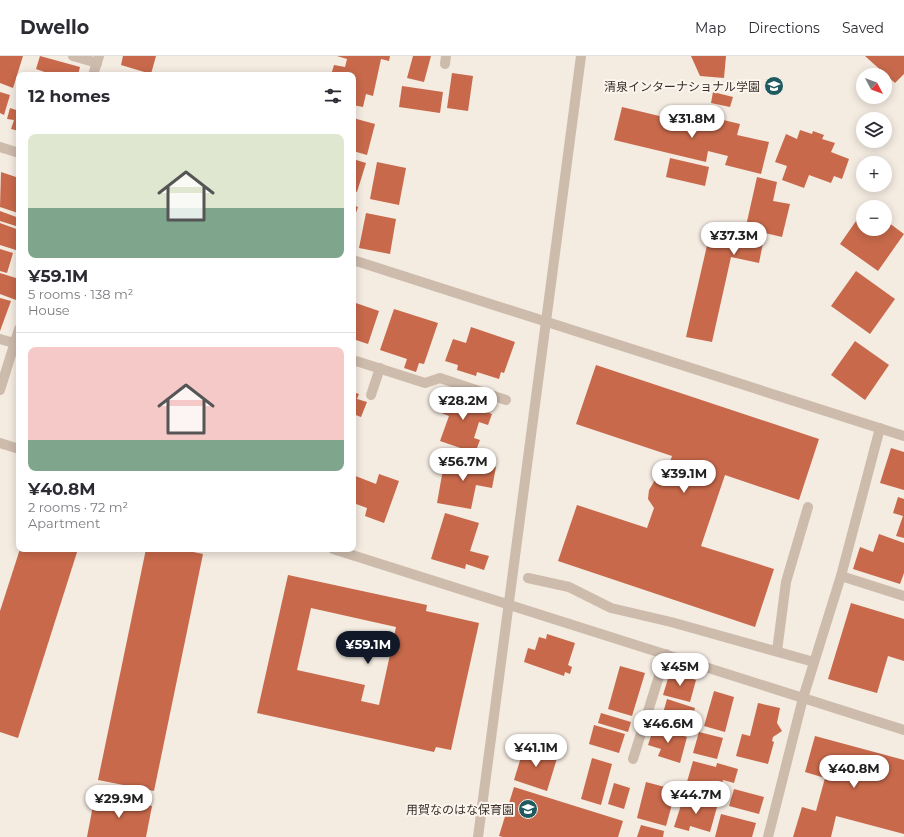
<!DOCTYPE html>
<html lang="en">
<head>
<meta charset="utf-8">
<style>
  :root { --surface:#fff; --page:#f7f7f7; --text:#2b2b33; --muted:#7c7c81; --line:#e1e1e2; --accent:#111827 }
  body { margin:0; font-family:Montserrat,"Noto Sans JP",sans-serif; background:var(--page); color:var(--text); height:100vh; display:flex; flex-direction:column; font-size:15px; white-space:nowrap }
  * { box-sizing:border-box; margin:0 }
  p { font-size:13px; color:var(--muted) }
  .icon { flex:none; width:22px; height:22px; fill:none; stroke:currentColor; stroke-width:2; stroke-linecap:round; stroke-linejoin:round }
  .map { position:relative; flex:1; overflow:hidden }
  .details { position:absolute; left:16px; top:16px; width:340px; height:480px; display:flex; flex-direction:column; background:var(--surface); border-radius:8px; box-shadow:0 2px 10px #0003 }
  .details>* { flex:none }
  .needle { width:26px; rotate:131deg }
  .controls { position:absolute; left:856px; top:12px; display:grid; gap:8px }
  .controls a { display:grid; place-items:center; width:36px; height:36px; border-radius:50%; background:var(--surface); box-shadow:0 2px 10px #0003; font-size:20px }
  .price { position:absolute; translate:-50% -34px; padding:0 9px; border-radius:14px; background:#fff; color:#222; font-size:13px; line-height:26px; filter:drop-shadow(0 1px 2px #0008) }
  .price::after { content:''; position:absolute; left:50%; top:24px; width:12px; height:9px; margin-left:-6px; background:inherit; clip-path:polygon(0 0,100% 0,50% 100%) }
  .price.selected { background:var(--accent); color:#fff }
  ul { padding:0; list-style:none }
  li { display:grid; align-content:center; gap:8px; height:212px; padding:0 12px }
  li+li { border-top:1px solid var(--line) }
  li span { display:grid; place-items:center; height:124px; border-radius:8px; color:#555 }
  li>.icon { margin-inline-start:auto }
  span .icon { width:72px; height:72px; fill:#fffc; stroke-width:1 }
  li b { font-size:17px }
  h2 { display:flex; justify-content:space-between; align-items:center; height:48px; padding:0 12px; font-size:17px }
  header { display:flex; align-items:center; gap:24px; box-sizing:border-box; height:56px; padding:0 20px; background:var(--surface); border-bottom:1px solid var(--line) }
  header strong { font-size:19px }
  nav { display:flex; gap:22px; margin-inline-start:auto; font-size:14px }
  .map>svg:first-child { display:block }
  .building { fill:#c8694b; fill-rule:evenodd }
  .lines { fill:none; stroke-linecap:round; stroke-linejoin:round }
  .lane { stroke:#cdbbac; stroke-width:10 }
  .street { stroke:#cdbbac; stroke-width:10 }
  .labels { text-anchor:middle; dominant-baseline:central; stroke-width:4; stroke-linejoin:round; paint-order:stroke }
  .poi-label { font-size:12px; fill:#3b302b; stroke:#fbf5ee; text-anchor:end }
</style>
</head>
<body>
<header>
<strong>Dwello</strong>
<nav><a>Map</a><a>Directions</a><a>Saved</a></nav>
</header>
<div class="map">
<svg width="904" height="781" viewBox="0 0 904 781">
  <rect width="100%" height="100%" fill="#f4ebe1"/>
  <g class="building">
    <path d="M0,0H23L13,32L0,27Z"/>
    <path d="M40,0L80,11L78,19H53L36,13Z"/>
    <path d="M123,0H156L151,18L121,9Z"/>
    <path d="M337,0H390L389,5L381,3L373,40L366,38L363,51L353,49V19H331L334,9L345,11L347,3Z"/>
    <path d="M413,0H431L424,26L407,22Z"/>
    <path d="M691,0H726L724,22L700,20Z"/>
    <path d="M865,0H904V18L895,27Z"/>
    <path d="M452,17L473,20L468,55L447,52Z"/>
    <path d="M402,30L443,36L440,57L399,51Z"/>
    <path d="M0,36L10,39L4,59L0,57Z"/>
    <path d="M713,36L733,41L730,51L711,47Z"/>
    <path d="M622,51L709,72L711,61L740,68L737,79L769,86L761,118L725,109L728,100L708,95L706,106L614,84Z"/>
    <path d="M10,52L19,55V75L11,73L14,64L7,63Z"/>
    <path d="M353,62L375,68L367,99L353,95Z"/>
    <path d="M800,74L812,78L813,75L824,79L822,83L835,87L831,96L849,103L842,123L834,120L831,127L809,119L804,132L782,124L787,110L775,106L786,78L797,83Z"/>
    <path d="M670,102L709,111L705,130L666,121Z"/>
    <path d="M353,103L366,107L357,136L353,134Z"/>
    <path d="M377,106L406,112L399,149L370,143Z"/>
    <path d="M1,116L19,122L18,157L0,151Z"/>
    <path d="M757,121L777,126L773,145L790,148L782,181L765,177L759,207L731,201L712,286L686,281L711,172L744,179Z"/>
    <path d="M353,149L358,151L353,166Z"/>
    <path d="M0,155L19,162V171L0,165Z"/>
    <path d="M863,155V173H885V164L904,178L878,215L840,188Z"/>
    <path d="M366,157L396,163L390,198L359,192Z"/>
    <path d="M0,167L19,174V195L0,189Z"/>
    <path d="M0,193L13,197L7,217L0,215Z"/>
    <path d="M856,215L895,243L870,278L831,250Z"/>
    <path d="M0,217L19,223V236L16,244L0,238Z"/>
    <path d="M0,242L11,245L0,275Z"/>
    <path d="M353,246L379,255L368,288L353,283Z"/>
    <path d="M394,253L438,267L424,308L419,307L416,316L404,312L407,303L380,294Z"/>
    <path d="M471,271L515,286L504,317L501,316L499,323L477,316L476,320L457,314L458,309L445,305L453,283L466,287Z"/>
    <path d="M855,285L889,309L865,344L831,319Z"/>
    <path d="M596,309L819,383L799,444L725,419L701,490L774,513L755,571L558,505L577,449L647,472L654,452L648,443L649,434L655,424L665,420L672,400L576,368Z"/>
    <path d="M446,335L484,348L481,354L492,358L488,369L479,366L474,382L480,384L475,397L440,385L449,360L439,356Z"/>
    <path d="M353,336L359,338L357,343L367,346L361,361L353,358Z"/>
    <path d="M891,392L904,396V434L880,427Z"/>
    <path d="M445,402L496,411L492,432L476,429L471,453L437,447Z"/>
    <path d="M379,418L399,425L384,467L365,460L367,452L356,448L353,454V419L376,428Z"/>
    <path d="M898,441L904,443V482L896,480L903,460L893,457Z"/>
    <path d="M445,457L479,467L470,495L489,500L484,514L466,508L465,513L431,503Z"/>
    <path d="M879,478L904,487V517L900,528L853,513L860,491L873,496Z"/>
    <path d="M20,493H78L18,682L0,676V555Z"/>
    <path d="M146,493H178L203,498L154,735L98,724Z"/>
    <path d="M288,519L427,549L426,555L479,567L451,694L436,691L434,696L257,657ZM311,552L396,571L379,649L361,645L365,629L297,614Z"/>
    <path d="M851,547L904,563V605L888,600L877,637L828,623Z"/>
    <path d="M547,578L575,587L568,609L572,611L570,618L565,616L564,620L524,606L528,592L535,594L539,581L546,583Z"/>
    <path d="M620,610L645,617L632,660L608,653Z"/>
    <path d="M670,616L696,624L690,646L663,639Z"/>
    <path d="M714,635L734,641L725,676L704,670Z"/>
    <path d="M667,643L695,652L688,676L660,668Z"/>
    <path d="M758,647L780,652L777,667L782,675L773,681L772,685L774,686L768,708L736,700L742,678L750,680Z"/>
    <path d="M601,657L631,666L628,676L598,667Z"/>
    <path d="M594,669L625,678L619,697L589,688Z"/>
    <path d="M654,671L687,681L680,707L658,700L661,693L648,689Z"/>
    <path d="M699,676L723,682L717,703L693,697Z"/>
    <path d="M815,680L904,704V778L836,760L831,781H793L802,751L816,755L825,722L805,716Z"/>
    <path d="M525,688L558,699L547,735L514,724Z"/>
    <path d="M592,702L612,708L601,749L581,743Z"/>
    <path d="M693,705L716,711L717,707L738,713L734,727L723,724L718,742L685,733Z"/>
    <path d="M646,726L676,734L666,770L637,762Z"/>
    <path d="M614,727L630,732L624,753L608,748Z"/>
    <path d="M514,731L623,765L618,781H503L499,780Z"/>
    <path d="M734,733L764,741L759,758L729,750Z"/>
    <path d="M95,739L152,750L146,781H87Z"/>
    <path d="M689,740L706,745L705,748L717,751L710,776L690,770L689,775L674,771L681,749L686,750Z"/>
    <path d="M721,758L756,767L752,781H715Z"/>
    <path d="M641,769L664,775L663,781H637Z"/>
  </g>
  <g class="lines">
    <g class="lane">
      <path d="M73,0L97,7"/>
      <path d="M445,8L446,0"/>
      <path d="M0,283L14,287"/>
      <path d="M353,304L425,327L440,322L506,344"/>
      <path d="M371,339L380,312"/>
      <path d="M841,520L904,540"/>
      <path d="M528,522L569,531L611,552L671,566L814,606"/>
      <path d="M777,595L786,526L808,451"/>
      <path d="M633,703L666,598"/>
    </g>
    <g class="street">
      <path d="M93,19L99,0"/>
      <path d="M0,91L19,97"/>
      <path d="M353,204L904,380"/>
      <path d="M0,334L19,273"/>
      <path d="M0,387L19,393"/>
      <path d="M333,493L904,674"/>
      <path d="M478,781L581,0"/>
      <path d="M768,781L803,642L841,520L880,372"/>
    </g>
  </g>
  <defs>
    <g id="school-disc" transform="scale(1)"><circle r="9.5" fill="#1f5a5e" stroke="#fbf5ee"/><path d="M0-5L7-2L0 1L-7-2ZM-4 1L0 2.5L4 1V4Q0 6-4 4Z" fill="#fff"/></g>
  </defs>
  <g fill-rule="evenodd">
    <use href="#school-disc" x="774" y="30"/>
    <use href="#school-disc" x="528" y="753"/>
  </g>
  <g class="labels">
    <g class="poi-label">
      <text x="760" y="30">清泉インターナショナル学園</text>
      <text x="514" y="753">用賀なのはな保育園</text>
    </g>
  </g>
</svg>
<div class="controls">
<a><svg class="needle" viewBox="-14 -14 28 28"><path d="M0-13l5 13h-10z" fill="#e53935"/><path d="M0 13l5-13h-10z" fill="#7c7c81"/></svg></a>
<a><svg class="icon" aria-label="layers" viewBox="0 0 24 24"><path d="M12 4l9 5-9 5-9-5zM3 14l9 5 9-5"/></svg></a>
<a>+</a>
<a>−</a>
</div>
<b class="price" style="left:692px;top:83px">¥31.8M</b>
<b class="price" style="left:734px;top:200px">¥37.3M</b>
<b class="price" style="left:463px;top:365px">¥28.2M</b>
<b class="price" style="left:463px;top:426px">¥56.7M</b>
<b class="price" style="left:684px;top:438px">¥39.1M</b>
<b class="price selected" style="left:368px;top:609px">¥59.1M</b>
<b class="price" style="left:680px;top:631px">¥45M</b>
<b class="price" style="left:668px;top:688px">¥46.6M</b>
<b class="price" style="left:536px;top:712px">¥41.1M</b>
<b class="price" style="left:854px;top:733px">¥40.8M</b>
<b class="price" style="left:696px;top:759px">¥44.7M</b>
<b class="price" style="left:119px;top:763px">¥29.9M</b>
<section class="details">
<h2>12 homes<svg class="icon" aria-label="filters" viewBox="0 0 24 24"><path d="M4 7h16M4 17h16"/><circle cx="9" cy="7" r="2"/><circle cx="15" cy="17" r="2"/></svg></h2>
<ul>
<li><span style="background:linear-gradient(#dfe7d0 60%,#7fa58c 0)"><svg class="icon" aria-label="home" viewBox="0 0 24 24"><path d="M3 11l9-7 9 7M6 9v11h12V9"/></svg></span><div><b>¥59.1M</b><p>5 rooms · 138 m²</p><p>House</p></div></li>
<li><span style="background:linear-gradient(#f6c9c9 75%,#7fa58c 0)"><svg class="icon" aria-label="home" viewBox="0 0 24 24"><path d="M3 11l9-7 9 7M6 9v11h12V9"/></svg></span><div><b>¥40.8M</b><p>2 rooms · 72 m²</p><p>Apartment</p></div></li>
</ul>
</section>
</div>
</body>
</html>
